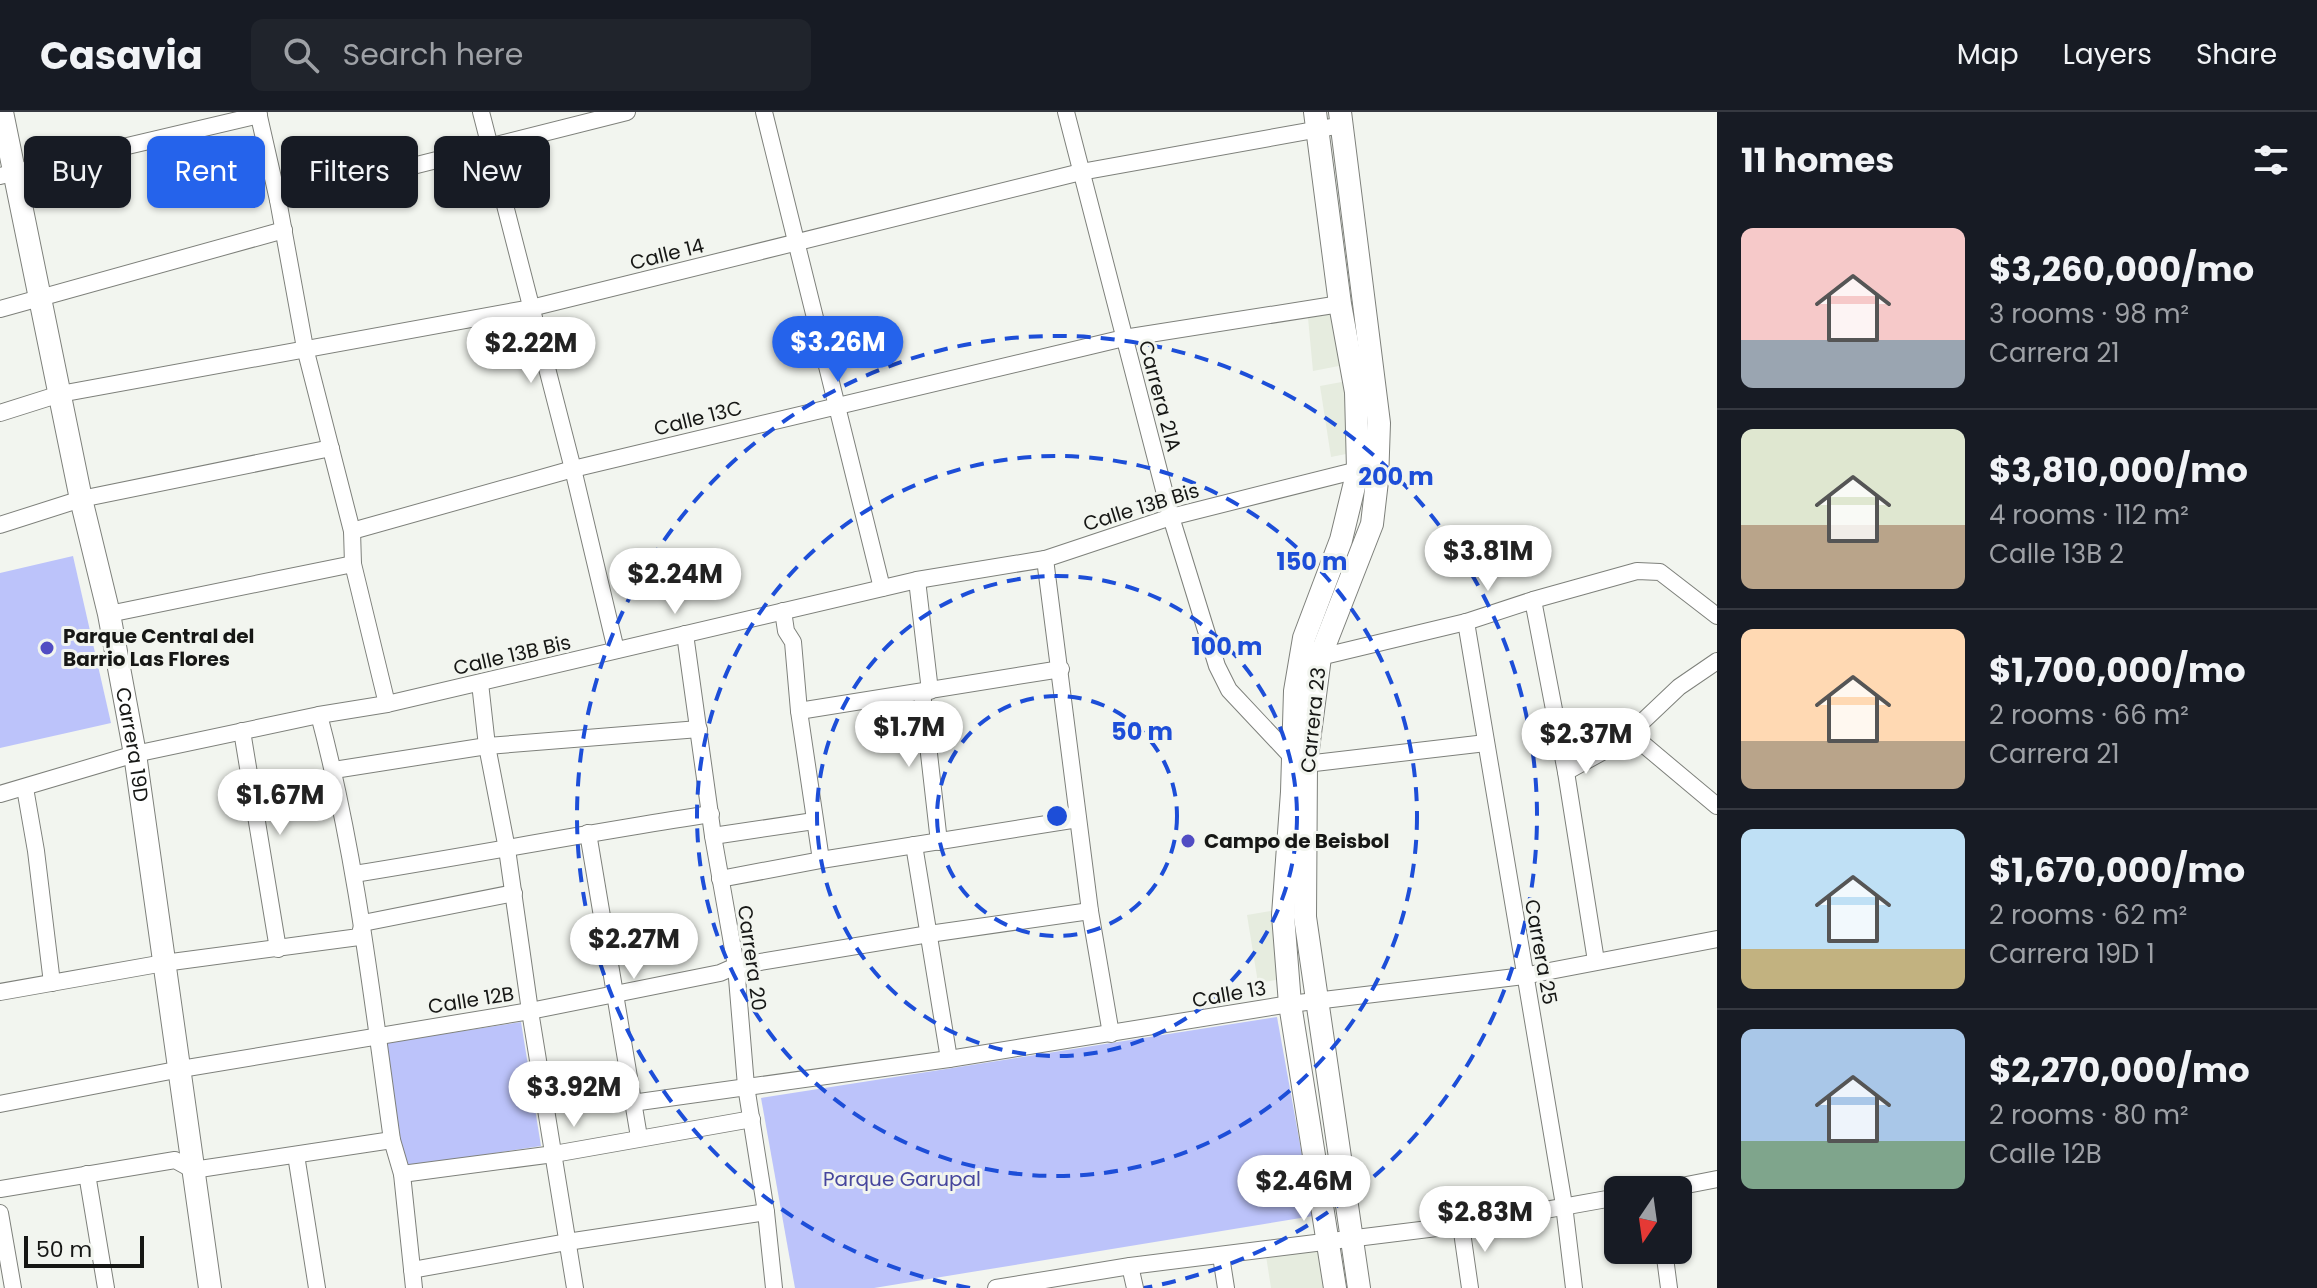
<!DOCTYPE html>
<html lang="en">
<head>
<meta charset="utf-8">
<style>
  :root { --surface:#171b24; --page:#20242c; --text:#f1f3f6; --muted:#9ea1a6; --line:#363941; --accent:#2563eb }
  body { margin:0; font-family:Poppins,sans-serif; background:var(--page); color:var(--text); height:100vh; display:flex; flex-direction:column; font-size:30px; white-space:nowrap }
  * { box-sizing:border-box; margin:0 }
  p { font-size:26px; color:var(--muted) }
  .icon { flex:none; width:44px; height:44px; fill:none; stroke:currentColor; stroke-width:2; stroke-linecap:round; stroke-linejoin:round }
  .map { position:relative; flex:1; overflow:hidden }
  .side { display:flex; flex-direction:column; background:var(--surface); width:600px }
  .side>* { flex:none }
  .guide { position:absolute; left:24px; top:24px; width:760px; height:72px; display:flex; gap:16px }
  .needle { width:52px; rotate:193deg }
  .buttons { position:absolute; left:1604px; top:1064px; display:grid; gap:16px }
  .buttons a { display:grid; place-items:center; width:88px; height:88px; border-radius:12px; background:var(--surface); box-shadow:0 2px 6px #0004; font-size:40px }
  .scale { position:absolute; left:24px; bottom:20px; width:120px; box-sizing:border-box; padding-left:8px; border:4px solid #161715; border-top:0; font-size:22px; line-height:28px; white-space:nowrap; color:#161715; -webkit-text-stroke:6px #f2f5ef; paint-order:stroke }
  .price { position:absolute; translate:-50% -68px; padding:0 18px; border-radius:28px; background:#fff; color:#222; font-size:26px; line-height:52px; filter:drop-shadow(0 2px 4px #0008) }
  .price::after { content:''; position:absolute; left:50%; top:48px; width:24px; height:18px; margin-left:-12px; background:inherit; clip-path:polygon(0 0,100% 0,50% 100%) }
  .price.selected { background:var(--accent); color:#fff }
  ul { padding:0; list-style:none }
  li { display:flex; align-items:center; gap:24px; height:200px; padding:0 24px }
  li+li { border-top:2px solid var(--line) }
  li span { display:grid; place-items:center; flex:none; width:224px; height:160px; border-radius:12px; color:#555 }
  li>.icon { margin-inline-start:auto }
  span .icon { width:96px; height:96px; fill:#fffc; stroke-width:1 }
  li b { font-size:34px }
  h2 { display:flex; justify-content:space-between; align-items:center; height:96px; padding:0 24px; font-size:34px }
  .chip { padding:0 28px; border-radius:12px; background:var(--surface); box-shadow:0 2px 6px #0004; font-size:28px; line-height:72px }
  .chip.selected { background:var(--accent); color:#fff }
  header { display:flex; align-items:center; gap:48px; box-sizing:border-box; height:112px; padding:0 40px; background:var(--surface); border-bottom:2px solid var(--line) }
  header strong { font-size:38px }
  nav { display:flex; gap:44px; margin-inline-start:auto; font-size:28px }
  .search { width:560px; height:72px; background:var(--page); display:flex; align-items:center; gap:20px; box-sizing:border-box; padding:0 28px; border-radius:12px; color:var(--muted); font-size:30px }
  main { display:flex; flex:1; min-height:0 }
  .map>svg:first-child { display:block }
  .built { fill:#e6ecdf }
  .green { fill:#bcc3fa }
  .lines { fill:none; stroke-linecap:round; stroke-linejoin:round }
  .street-casing { stroke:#7e807b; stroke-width:18 }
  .secondary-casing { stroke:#7e807b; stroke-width:24 }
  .street { stroke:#fff; stroke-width:16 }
  .secondary { stroke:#fff; stroke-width:22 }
  .ring { fill:none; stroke:#1d4ed8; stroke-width:4; stroke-dasharray:14 10 }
  .poi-dot { fill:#514cc3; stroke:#f2f5ef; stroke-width:3 }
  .labels { text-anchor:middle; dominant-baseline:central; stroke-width:6; stroke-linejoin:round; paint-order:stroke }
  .street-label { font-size:20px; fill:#161715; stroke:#f2f5ef }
  .poi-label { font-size:20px; font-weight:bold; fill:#161715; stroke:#f2f5ef; text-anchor:start }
  .park-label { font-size:20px; fill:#46469d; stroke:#f2f5ef }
  .centre { fill:#1d4ed8; stroke:#f2f5ef; stroke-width:4 }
  .ring-label { font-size:24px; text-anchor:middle; font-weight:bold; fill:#1d4ed8; stroke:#f2f5ef; stroke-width:6; stroke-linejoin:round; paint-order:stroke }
</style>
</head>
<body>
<header>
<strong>Casavia</strong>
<div class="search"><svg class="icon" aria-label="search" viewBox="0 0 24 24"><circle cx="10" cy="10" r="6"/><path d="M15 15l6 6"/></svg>Search here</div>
<nav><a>Map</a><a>Layers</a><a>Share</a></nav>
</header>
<main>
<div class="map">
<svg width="1717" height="1176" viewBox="0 0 1717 1176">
  <rect width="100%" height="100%" fill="#f2f5ef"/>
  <g class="built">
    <path d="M1338,201L1344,253L1313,259L1308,206Z"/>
    <path d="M1347,269L1351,341L1331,345L1320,274Z"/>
    <path d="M1276,798L1282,867L1258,871L1247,803Z"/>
    <path d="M1329,1135L1336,1176H1271L1266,1144Z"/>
  </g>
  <g class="green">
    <path d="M73,444L111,611L0,636V461Z"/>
    <path d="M1277,905L1313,1104L874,1176H795L761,986Z"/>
    <path d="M521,910L541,1034L405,1055L385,931Z"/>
  </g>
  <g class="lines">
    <g class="street-casing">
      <g id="street">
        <path d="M258,0L278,88L305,236L352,419L353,452L387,592"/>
        <path d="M481,0L573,357L616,538"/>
        <path d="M764,0L882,476"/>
        <path d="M1066,0L1171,405L1217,554L1229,578L1291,644"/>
        <path d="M0,64L259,3"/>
        <path d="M278,88L627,0"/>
        <path d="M0,197L284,118"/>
        <path d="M0,301L60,282L531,196L1081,60L1342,13"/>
        <path d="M0,413L81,387L331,336"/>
        <path d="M352,419L573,357L1124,226L1340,192"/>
        <path d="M1045,447L1090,799L1111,922"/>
        <path d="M917,468L930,579"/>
        <path d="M1533,488L1566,660L1596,849"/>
        <path d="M783,499L786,519L793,530L799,599L821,748"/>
        <path d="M109,502L353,452"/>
        <path d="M1466,510L1564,1093L1574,1176"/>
        <path d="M685,522L713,724L736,854L746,974L766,1100L774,1176"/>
        <path d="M1320,545L1466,510L1533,488L1637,459L1660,460L1717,504"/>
        <path d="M480,571L487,634L507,737L530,899L575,1176"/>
        <path d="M922,580L939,730"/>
        <path d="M799,599L1061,557"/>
        <path d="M319,603C356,742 372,885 392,1028L402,1062L414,1176"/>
        <path d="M242,619L278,837"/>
        <path d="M1631,622L1717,694"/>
        <path d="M1306,652L1486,631"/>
        <path d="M334,658L487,634L699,617"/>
        <path d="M1566,660L1622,629L1679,575L1717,549"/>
        <path d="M25,676L36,739L52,871"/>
        <path d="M0,682L135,642L319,603L387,592L917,468L1045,447L1171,405L1358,358"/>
        <path d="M588,721L639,1025"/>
        <path d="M713,724L814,709"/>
        <path d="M914,733L949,947"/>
        <path d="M354,762C473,743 592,720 711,702"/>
        <path d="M720,767L821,748L1078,707"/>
        <path d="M0,880L164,851L359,825L363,811L514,781"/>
        <path d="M632,991L949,947L1290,892L1524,864L1717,827"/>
        <path d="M0,992L181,957L530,899L720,861L736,854L929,822L1090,799"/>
        <path d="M296,1043L317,1176"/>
        <path d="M87,1062L106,1176"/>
        <path d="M402,1062L554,1042L752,1007"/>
        <path d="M0,1077L175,1048L193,1058L392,1028"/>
        <path d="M1661,1078L1717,1067"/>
        <path d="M0,1101L13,1176"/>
        <path d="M1461,1113L1470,1176"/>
        <path d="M1664,1138L1669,1176"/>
        <path d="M1221,1144L1226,1176"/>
        <path d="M1130,1154L1135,1176"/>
        <path d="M412,1158L567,1130L766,1100"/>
        <path d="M996,1176L1130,1154L1461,1113L1618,1085"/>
      </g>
    </g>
    <g class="secondary-casing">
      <g id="secondary">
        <path id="s1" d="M2,0L81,387L109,502L135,642L210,1176"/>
        <path d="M1315,0L1340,192L1356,280L1358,358L1341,428L1304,526L1295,579L1292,680L1283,803L1290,892L1335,1176"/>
        <path d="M1340,0L1379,311L1377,369L1372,412L1320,545L1306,652L1305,805L1359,1176"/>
      </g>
    </g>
    <use href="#street" class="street"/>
    <use href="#secondary" class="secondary"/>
  </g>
  <g class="ring">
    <circle cx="1057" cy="704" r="120"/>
    <circle cx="1057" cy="704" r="240"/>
    <circle cx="1057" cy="704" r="360"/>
    <path d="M970 1176A480 480 0 1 1 1144 1176"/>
  </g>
  <g class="poi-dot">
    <circle cx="47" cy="536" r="8"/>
    <circle cx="1188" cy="729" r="8"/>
  </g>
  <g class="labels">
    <g class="street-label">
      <text transform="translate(667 142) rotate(-14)">Calle 14</text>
      <text transform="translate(1160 284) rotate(75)">Carrera 21A</text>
      <text transform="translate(698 306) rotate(-14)">Calle 13C</text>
      <text transform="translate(1141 395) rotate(-17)">Calle 13B Bis</text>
      <text transform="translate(512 543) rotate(-13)">Calle 13B Bis</text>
      <text transform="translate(1313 608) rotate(-84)">Carrera 23</text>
      <text stroke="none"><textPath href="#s1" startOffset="646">Carrera 19D</textPath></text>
      <text transform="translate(1541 840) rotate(80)">Carrera 25</text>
      <text transform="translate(752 846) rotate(82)">Carrera 20</text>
      <text transform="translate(1229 882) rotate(-10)">Calle 13</text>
      <text transform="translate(471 888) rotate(-9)">Calle 12B</text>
    </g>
    <g class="poi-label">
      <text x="63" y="524">Parque Central del<tspan x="63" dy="23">Barrio Las Flores</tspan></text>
      <text x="1204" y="729">Campo de Beisbol</text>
    </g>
    <g class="park-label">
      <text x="902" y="1067">Parque Garupal</text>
    </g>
  </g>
  <circle cx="1057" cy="704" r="12" class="centre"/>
  <g class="ring-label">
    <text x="1396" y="373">200 m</text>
    <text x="1312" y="458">150 m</text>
    <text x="1227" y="543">100 m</text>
    <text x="1142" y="628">50 m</text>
  </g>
</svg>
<div class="buttons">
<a><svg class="needle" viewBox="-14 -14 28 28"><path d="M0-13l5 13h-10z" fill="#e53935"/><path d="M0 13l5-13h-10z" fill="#9ea1a6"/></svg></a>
</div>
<div class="scale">50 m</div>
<b class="price selected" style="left:838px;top:272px">$3.26M</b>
<b class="price" style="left:531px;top:273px">$2.22M</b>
<b class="price" style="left:1488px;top:481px">$3.81M</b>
<b class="price" style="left:675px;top:504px">$2.24M</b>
<b class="price" style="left:909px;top:657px">$1.7M</b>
<b class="price" style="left:1586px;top:664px">$2.37M</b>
<b class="price" style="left:280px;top:725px">$1.67M</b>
<b class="price" style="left:634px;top:869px">$2.27M</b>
<b class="price" style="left:574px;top:1017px">$3.92M</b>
<b class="price" style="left:1304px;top:1111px">$2.46M</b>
<b class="price" style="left:1485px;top:1142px">$2.83M</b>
<div class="guide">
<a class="chip">Buy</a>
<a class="chip selected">Rent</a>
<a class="chip">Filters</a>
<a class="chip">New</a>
</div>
</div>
<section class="side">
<h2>11 homes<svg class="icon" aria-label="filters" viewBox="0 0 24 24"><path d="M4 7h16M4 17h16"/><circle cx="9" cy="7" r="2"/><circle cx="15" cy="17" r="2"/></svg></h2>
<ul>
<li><span style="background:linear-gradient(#f6c9c9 70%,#9aa5b1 0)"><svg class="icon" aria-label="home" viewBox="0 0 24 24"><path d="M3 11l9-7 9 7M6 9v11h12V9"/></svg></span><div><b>$3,260,000/mo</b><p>3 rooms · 98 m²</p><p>Carrera 21</p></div></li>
<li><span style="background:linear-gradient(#dfe7d0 60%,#b9a48a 0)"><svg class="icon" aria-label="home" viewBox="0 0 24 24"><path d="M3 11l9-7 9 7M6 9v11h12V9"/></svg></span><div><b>$3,810,000/mo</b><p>4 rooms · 112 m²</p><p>Calle 13B 2</p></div></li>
<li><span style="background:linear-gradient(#ffd9b3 70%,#b9a48a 0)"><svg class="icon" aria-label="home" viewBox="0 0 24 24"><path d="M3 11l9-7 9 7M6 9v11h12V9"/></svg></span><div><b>$1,700,000/mo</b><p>2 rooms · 66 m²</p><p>Carrera 21</p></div></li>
<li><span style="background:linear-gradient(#bfe0f5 75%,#c2b280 0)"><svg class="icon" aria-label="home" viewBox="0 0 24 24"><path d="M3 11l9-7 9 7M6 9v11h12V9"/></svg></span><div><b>$1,670,000/mo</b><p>2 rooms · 62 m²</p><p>Carrera 19D 1</p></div></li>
<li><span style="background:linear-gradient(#a9c7e8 70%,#7fa58c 0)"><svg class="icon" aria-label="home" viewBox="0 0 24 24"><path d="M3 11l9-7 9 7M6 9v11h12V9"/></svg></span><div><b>$2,270,000/mo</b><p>2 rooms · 80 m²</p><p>Calle 12B</p></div></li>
</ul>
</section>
</main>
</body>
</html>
